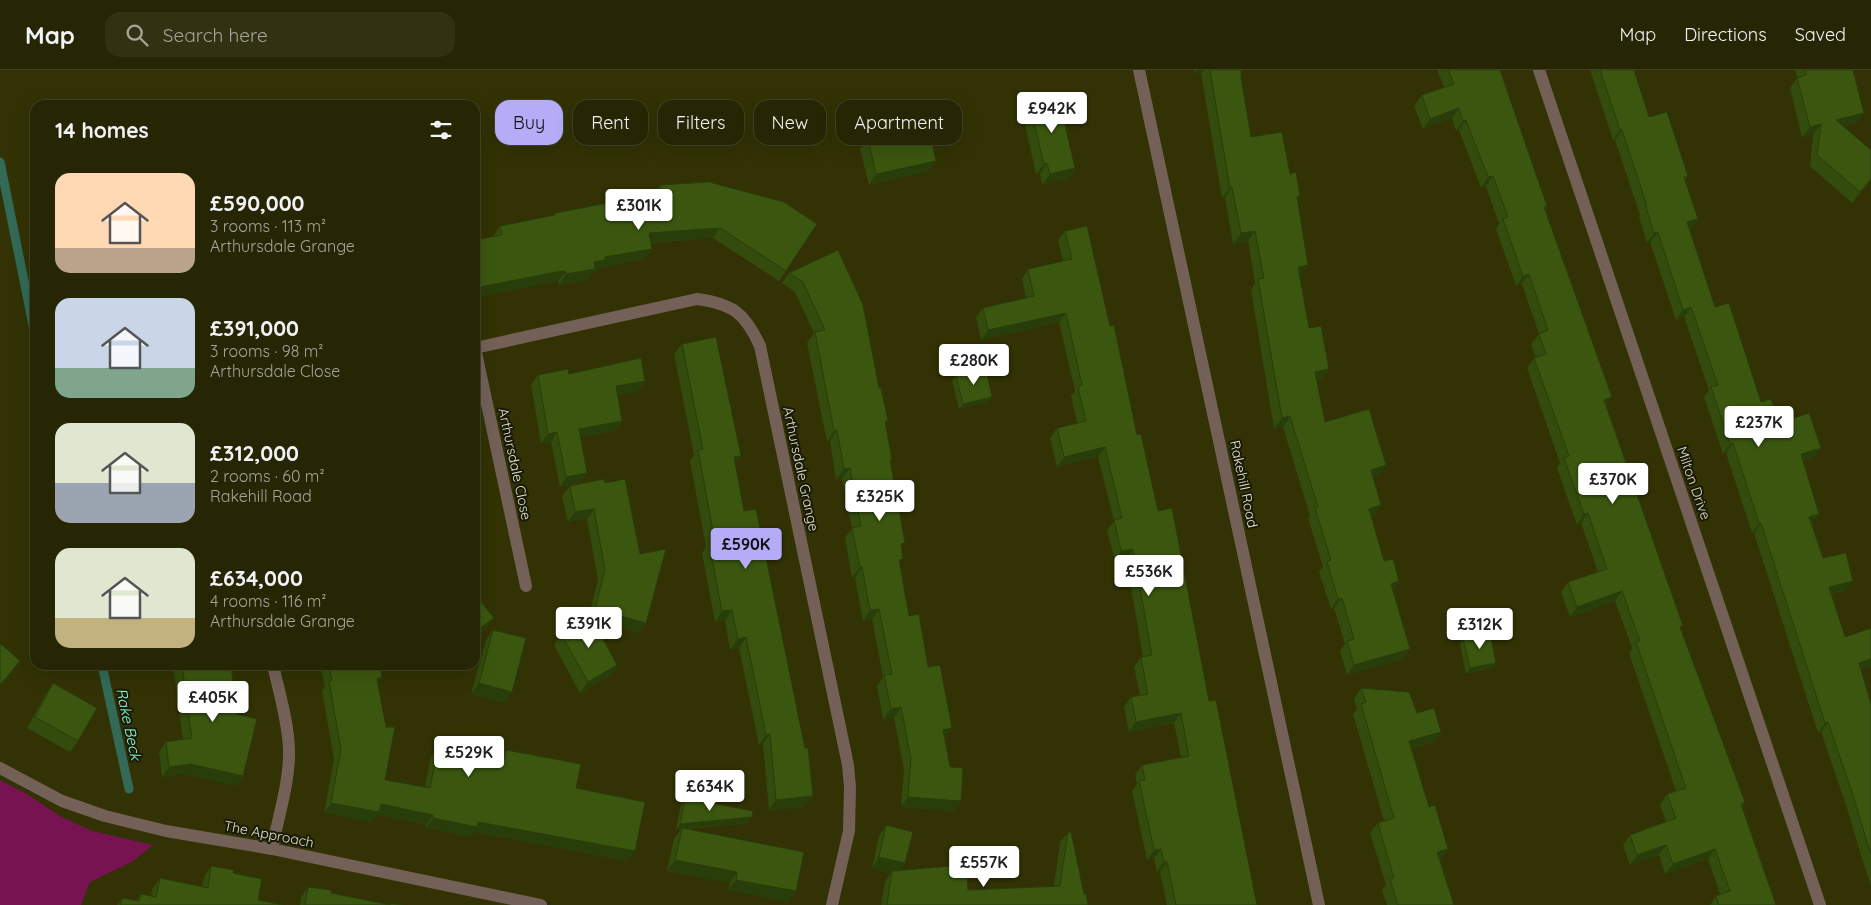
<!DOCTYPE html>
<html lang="en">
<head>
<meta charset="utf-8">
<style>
  :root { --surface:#262604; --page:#323213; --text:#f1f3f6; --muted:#a4a59a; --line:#424326; --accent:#b5acf8 }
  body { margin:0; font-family:Quicksand,sans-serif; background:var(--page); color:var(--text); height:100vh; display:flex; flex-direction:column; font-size:19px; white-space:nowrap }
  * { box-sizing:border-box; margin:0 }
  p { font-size:16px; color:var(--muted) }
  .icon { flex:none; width:28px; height:28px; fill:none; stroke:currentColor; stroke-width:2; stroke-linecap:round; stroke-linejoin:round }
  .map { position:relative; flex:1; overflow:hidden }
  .panel { position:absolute; left:30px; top:30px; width:450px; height:570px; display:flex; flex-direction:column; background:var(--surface); border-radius:15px; box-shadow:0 5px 20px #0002,0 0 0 1px var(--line) }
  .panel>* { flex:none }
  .banner { position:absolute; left:495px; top:30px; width:475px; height:45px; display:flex; gap:10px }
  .price { position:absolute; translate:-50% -42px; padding:0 11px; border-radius:5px; background:#fff; color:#222; font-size:16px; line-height:32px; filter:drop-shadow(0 1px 2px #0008) }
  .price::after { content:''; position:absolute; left:50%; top:30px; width:15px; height:11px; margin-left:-8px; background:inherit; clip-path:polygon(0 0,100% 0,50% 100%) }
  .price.selected { background:var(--accent); color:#111 }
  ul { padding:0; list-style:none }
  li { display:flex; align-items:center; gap:15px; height:125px; padding:0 25px }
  li span { display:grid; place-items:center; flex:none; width:140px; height:100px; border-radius:15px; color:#555 }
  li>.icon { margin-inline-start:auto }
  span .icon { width:60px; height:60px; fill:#fffc; stroke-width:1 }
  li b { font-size:21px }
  h2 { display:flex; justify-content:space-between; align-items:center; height:60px; padding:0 25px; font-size:21px }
  .tag { padding:0 18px; border-radius:15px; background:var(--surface); box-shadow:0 5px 20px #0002,0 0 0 1px var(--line); font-size:18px; line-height:45px }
  .tag.selected { background:var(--accent); color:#111 }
  header { display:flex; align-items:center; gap:30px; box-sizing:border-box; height:70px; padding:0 25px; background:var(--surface); border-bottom:1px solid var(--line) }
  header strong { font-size:24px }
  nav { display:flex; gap:28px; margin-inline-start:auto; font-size:18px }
  .search { width:350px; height:45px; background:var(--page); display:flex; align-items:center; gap:12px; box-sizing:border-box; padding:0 18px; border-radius:15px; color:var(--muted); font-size:19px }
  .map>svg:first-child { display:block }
  .green { fill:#781351 }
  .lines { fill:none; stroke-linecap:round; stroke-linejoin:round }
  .stream { stroke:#326a57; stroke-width:9 }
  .minor { stroke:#736158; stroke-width:12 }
  .wall { fill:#334b0d }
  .shaded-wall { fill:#293d0a }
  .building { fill:#3b570f; stroke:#293d0a }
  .labels { text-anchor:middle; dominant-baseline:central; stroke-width:4; stroke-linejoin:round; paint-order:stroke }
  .street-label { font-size:14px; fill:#e0e1ca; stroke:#191907 }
  .water-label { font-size:15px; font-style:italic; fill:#89fcd4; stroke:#191907 }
</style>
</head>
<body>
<header>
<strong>Map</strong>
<div class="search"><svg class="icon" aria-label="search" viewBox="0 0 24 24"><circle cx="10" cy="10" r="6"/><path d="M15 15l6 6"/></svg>Search here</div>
<nav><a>Map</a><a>Directions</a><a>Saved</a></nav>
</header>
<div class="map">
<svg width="1871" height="835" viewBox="0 0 1871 835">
  <rect width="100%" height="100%" fill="#323205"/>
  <path class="green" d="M0,710L27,724L60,746L92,761L153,775L132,792L90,812L81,835H0Z"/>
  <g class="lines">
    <g class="stream">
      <path d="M0,92L35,265"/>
      <path d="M102,595L129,719"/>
    </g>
    <g class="minor">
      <path d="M1139,0L1319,835"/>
      <path d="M1539,0L1820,835"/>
      <path d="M475,278L697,229C733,234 745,243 760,276L848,695L850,717L849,761L832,835"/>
      <path d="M475,278L526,516"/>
      <path d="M0,698L62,731L105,746L166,761L272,779L541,835"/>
      <path d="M272,779C278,747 290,712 289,679C288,651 279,622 273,595"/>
    </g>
  </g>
  <g class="wall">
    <path d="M1194,0H1241V8L1251,67L1290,104L1297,131L1308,195L1299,206L1309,258L1329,299L1321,310H1316L1325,352L1386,395L1378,406L1373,407L1381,435L1374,446L1371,447L1410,579L1403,589L1347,605L1340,581L1345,574L1334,538L1331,539L1319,502L1323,497L1308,448L1310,446L1283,357L1274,359L1251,220L1255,213L1248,171L1233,174L1225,128H1222L1201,3H1194Z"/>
    <path d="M1437,0H1500L1547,136L1545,139L1606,336L1680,559L1745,732L1742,737L1776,835H1710L1716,826L1720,824L1708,789L1665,804L1659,785L1630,795L1623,775L1630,765L1666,752L1660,735L1667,724L1676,721L1629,583L1632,578L1615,531L1570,547L1566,536L1561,522L1568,512L1598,502L1581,453L1577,455L1557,398L1560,393L1527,298L1534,288H1536L1531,274L1539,264L1522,214L1516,216L1496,159L1499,154L1486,116L1481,118L1459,60L1456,61L1452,48L1423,59L1414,36L1422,25L1444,17Z"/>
    <path d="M1590,0H1634L1649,47L1688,106L1685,110L1698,149L1691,159H1689L1715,237L1761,332L1779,353L1814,388L1803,391L1819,444L1812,454L1823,488L1846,521L1831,524L1845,567L1871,597L1861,600L1871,634V815L1863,792L1846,735L1821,662L1818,663L1754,463H1752L1726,383L1723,384L1704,327L1709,320L1684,247L1676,250L1650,172L1647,173L1639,147L1640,145L1615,70H1613Z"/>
    <path d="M1795,0H1853L1857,53L1844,57L1871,111L1852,133L1810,96L1813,65L1802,67L1790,18L1797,8Z"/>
    <path d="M1029,31L1075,98L1068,109L1042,115L1040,104H1036L1022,41Z"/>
    <path d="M868,68L936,91L928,101L869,115L860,79Z"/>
    <path d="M660,115L786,201L779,211L713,168L651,173L652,179L645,189L600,198L598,200L594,201L588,210L559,215L558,211L548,213L475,227V170L493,167L500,156L553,146L555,143L654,124Z"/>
    <path d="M1065,161L1110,256L1137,365L1209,631L1257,835H1167L1160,802H1157L1154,788L1147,790L1132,721L1137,714L1135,705L1142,695L1181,687L1174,653L1129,662L1124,637L1131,627L1140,625L1134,597L1141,587H1143L1126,489L1115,491L1107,460L1114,451L1098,387L1057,397L1050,368L1057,358L1077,353L1071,326L1075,321L1059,252L981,270L976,247L983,238L1026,228L1022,209L1028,199L1063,191L1058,170Z"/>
    <path d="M838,180L888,351L885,354L901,478L900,495L909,546L928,597L945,669L950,697L961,731L953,741L901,737L904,699L894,648L883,650L877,616L883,607L872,549L863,551L855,508H852L845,468L852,458L842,408L836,410L830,371L827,372L807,273L814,263L795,222L782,213L789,203Z"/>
    <path d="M682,274L741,386L735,395L744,441L813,726L805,737L769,740L763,674L759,675L739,578L730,580L725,550L715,552L702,483L706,477L690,391L694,385L674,284Z"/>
    <path d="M569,304L645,311L638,321L617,325L615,361L581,367L580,413L560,417L551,372L541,373L531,315L538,305Z"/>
    <path d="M956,306L992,327L988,332L959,339L952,311Z"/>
    <path d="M605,413L646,553L639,563L593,550L617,595L610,606L580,623L554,575L561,564L588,549L598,510L587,449L568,452L562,426L570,416Z"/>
    <path d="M493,560L512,622L504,633L471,624L486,570Z"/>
    <path d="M1463,568L1496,593L1493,598L1466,604L1460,574Z"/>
    <path d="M173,595H231L243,706L236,716L184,704L162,707L159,682L166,672L183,670Z"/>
    <path d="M320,595H380L378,614L385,710L425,717L431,687L438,677L500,689L506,680L576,718L628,791L473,762L470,767L426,758V755L377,745L372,752L324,743L334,689L322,621L325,617Z"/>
    <path d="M53,613L78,671L70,682L27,658L46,624Z"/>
    <path d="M1361,618L1417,643L1441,662L1433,672L1411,679L1429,737L1448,779L1440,789L1454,835H1387L1382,820L1386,815L1370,763L1378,753L1384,751L1353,644L1357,639L1354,629Z"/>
    <path d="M685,728L748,753L685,759L789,832L728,820L730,813L667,801L674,769L681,759H676L681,734Z"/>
    <path d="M886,755L905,793L900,800L953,807L968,820L1054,816L1060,772L1068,762L1084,824L1088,835H881L885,812L891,803L872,798L879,766Z"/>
    <path d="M211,796L233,803L258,830L283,835H117L122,828L136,831L141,824L151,826L152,819L160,808L202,817L204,807Z"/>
    <path d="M308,817L331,823L389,835L391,833L402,835H300L301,827Z"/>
  </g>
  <g class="shaded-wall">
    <path d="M1196,0H1204L1201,3H1194Z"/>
    <path d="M1459,38L1452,48L1423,59L1430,49Z"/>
    <path d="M1864,43L1857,53L1829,61L1836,50Z"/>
    <path d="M1466,50L1459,60L1456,61L1463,51Z"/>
    <path d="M1821,54L1813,65L1802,67L1810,57Z"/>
    <path d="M1620,60H1622L1615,70H1613Z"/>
    <path d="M936,91L928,101L869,115L876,104Z"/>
    <path d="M1047,93L1040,104H1036L1044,94Z"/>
    <path d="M1075,98L1068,109L1042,115L1050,104Z"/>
    <path d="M1493,106L1486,116L1481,118L1488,107Z"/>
    <path d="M1871,109V111L1852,133L1860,122Z"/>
    <path d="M1232,117L1225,128H1222L1230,118Z"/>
    <path d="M1698,149L1691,159L1680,162L1687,152Z"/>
    <path d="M720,158L713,168L642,173L649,163Z"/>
    <path d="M1255,161L1248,171L1233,174L1241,163Z"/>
    <path d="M1658,162L1650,172L1647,173L1654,163Z"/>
    <path d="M652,179L645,189L600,198L598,200L594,201L588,210L559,215L566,204L594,192L605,187Z"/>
    <path d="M1308,195L1300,206L1291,207L1298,197Z"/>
    <path d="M566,201L558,211L475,227V218Z"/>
    <path d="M1529,204L1522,214L1516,216L1523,206Z"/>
    <path d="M1691,237L1684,247L1676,250L1683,240Z"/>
    <path d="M1066,243L1059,252L981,270L988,260Z"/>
    <path d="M1329,299L1321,310L1307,312L1315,302Z"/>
    <path d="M645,311L638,321L609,326L616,316Z"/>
    <path d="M992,327L988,332L959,339L963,334Z"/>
    <path d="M1612,327L1605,338L1604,330Z"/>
    <path d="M1290,346L1283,357L1274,359L1282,348Z"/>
    <path d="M622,351L615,361L572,369L579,359Z"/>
    <path d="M837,360L830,371L827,372L834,361Z"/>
    <path d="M557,362L551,372L541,373L548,364Z"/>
    <path d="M1733,373L1726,383L1723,384L1730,374Z"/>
    <path d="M1105,377L1098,387L1057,397L1064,387Z"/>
    <path d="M1821,378L1814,388L1794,394L1801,384Z"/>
    <path d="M741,386L734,396V387Z"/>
    <path d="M1386,395L1378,406L1364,410L1371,400Z"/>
    <path d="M850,398L842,408L836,410L844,399Z"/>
    <path d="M587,403L580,413L560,417L566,407Z"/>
    <path d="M1381,435L1374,446L1361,450L1369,439Z"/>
    <path d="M594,439L587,449L568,452L575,442Z"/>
    <path d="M1588,443L1581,453L1577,455L1584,444Z"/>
    <path d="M1819,444L1812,454L1809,447Z"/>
    <path d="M1759,453H1761L1754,463H1752Z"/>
    <path d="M1133,479L1126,489L1115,491L1121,481Z"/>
    <path d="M860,497H862L855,508H852Z"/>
    <path d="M1399,511L1392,522L1391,514Z"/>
    <path d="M1853,511L1846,521L1822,527L1829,517Z"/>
    <path d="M1622,521L1615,531L1570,547L1577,537Z"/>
    <path d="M1342,528L1334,538L1331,539L1338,529Z"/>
    <path d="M595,539L646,553L639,563L588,549Z"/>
    <path d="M879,539L872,549L863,551L870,540Z"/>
    <path d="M732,540L725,550L715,552L722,541Z"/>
    <path d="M494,548L486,559L475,567V562Z"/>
    <path d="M746,567L739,578L730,580L738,569Z"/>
    <path d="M1410,579L1403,589L1347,605L1354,595Z"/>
    <path d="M1871,589V597L1852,603L1859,593Z"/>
    <path d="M20,591L13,602L0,617V615Z"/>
    <path d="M1496,593L1493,598L1466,604L1470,598Z"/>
    <path d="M617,595L610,606L580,623L588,612Z"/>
    <path d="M382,607L376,617L377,609Z"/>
    <path d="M479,613L512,622L504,633L471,624Z"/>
    <path d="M901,637L894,648L883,650L891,639Z"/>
    <path d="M1181,643L1174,653L1129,662L1136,652Z"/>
    <path d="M1828,652L1821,662L1818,663L1825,653Z"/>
    <path d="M952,658L945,669L943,660Z"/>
    <path d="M1441,662L1433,672L1402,681L1409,671Z"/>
    <path d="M770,664L763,674L759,675L766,665Z"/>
    <path d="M191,694L243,706L236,716L184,704L162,707L169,697Z"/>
    <path d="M813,726L805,737L769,740L776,730Z"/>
    <path d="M908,727L961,731L953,741L901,737Z"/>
    <path d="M331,733L381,734L433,745L426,755L377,745L372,752L324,743Z"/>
    <path d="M752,747L748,753L676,759L680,754Z"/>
    <path d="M433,748L478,752L635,781L628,791L473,762L470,767L426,758Z"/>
    <path d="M1666,775L1659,785L1630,795L1637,785Z"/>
    <path d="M1161,779L1154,788L1147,790L1154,780Z"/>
    <path d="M1448,779L1441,789L1430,792L1437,782Z"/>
    <path d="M1715,779L1708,789L1665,804L1673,794Z"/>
    <path d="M879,787L905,793L898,804L892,801L891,803L872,798Z"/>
    <path d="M675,790L737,802L730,813L667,801Z"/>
    <path d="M1164,792H1167L1160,802H1157Z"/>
    <path d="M736,810L796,821L789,832L728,820Z"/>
  </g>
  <g class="building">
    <path d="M1210,0H1241V8L1251,67L1282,62L1290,104L1296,102L1300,126L1297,127L1308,195L1298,197L1309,258L1321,256L1329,299L1315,302L1325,352L1369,339L1386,395L1371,400L1381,435L1369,439L1384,491L1393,489L1399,511L1391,514L1410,579L1354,595L1347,571L1354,569L1342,528L1338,529L1327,492L1331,490L1315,438L1318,437L1290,346L1282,348L1258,209L1264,208L1255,161L1241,163L1232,117L1230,118Z"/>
    <path d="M1448,0H1500L1547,136L1544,137L1612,327L1604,330L1683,556L1680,557L1745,732L1741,734L1776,835H1719L1716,826L1730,821L1715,779L1673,794L1666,775L1637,785L1630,765L1676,748L1667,724L1686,718L1636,572L1640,571L1622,521L1577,537L1573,526L1568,512L1607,499L1588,443L1584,444L1564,388L1569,386L1534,288L1546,284L1539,264L1548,260L1529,204L1523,206L1503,149L1508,147L1493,106L1488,107L1466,50L1463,51L1459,38L1430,49L1422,25L1454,14Z"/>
    <path d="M1600,0H1634L1649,47L1667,42L1688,106L1684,107L1698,149L1687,152L1715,237L1729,233L1761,332L1771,329L1779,353L1809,343L1821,378L1801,384L1819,444L1809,447L1823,488L1846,483L1853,511L1829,517L1845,567L1871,558V589L1859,593L1871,634V785L1853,725L1828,652L1825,653L1761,453H1759L1733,373L1730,374L1711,317L1718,315L1691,237L1683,240L1658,162L1654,163L1646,137L1647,136L1622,60H1620Z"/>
    <path d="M1805,0H1853L1864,43L1836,50L1871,80V109L1860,122L1817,85L1821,54L1810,57L1797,8L1806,5Z"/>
    <path d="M1058,24L1075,98L1050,104L1047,93L1044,94L1029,31Z"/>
    <path d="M928,55L936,91L876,104L868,68Z"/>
    <path d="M709,112L784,132L817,154L786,201L720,158L649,163L652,179L605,187V190L594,192L595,199L566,204V201L556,202L475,218V170L502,165L500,156L555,145V143L661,123L660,115Z"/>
    <path d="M1087,156L1110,256L1114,255L1137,365L1141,364L1158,441L1172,438L1209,631L1216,630L1257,835H1176L1167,792H1164L1161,779L1154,780L1139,711L1145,710L1142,695L1189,686L1181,643L1136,652L1131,627L1148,624L1141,587L1152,585L1133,479L1121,481L1114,450L1122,448L1105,377L1064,387L1057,358L1086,351L1078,317L1082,315L1066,243L988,260L983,238L1034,226L1028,199L1072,189L1065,161Z"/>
    <path d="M838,180L863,235L879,318H881L888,351H885L892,390H890L905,473L901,474L903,489L899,490L909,546L919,544L928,597L940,595L952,658L943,660L950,697L963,698L961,731L908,727L911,689L901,637L891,639L884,605L892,604L879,539L870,540L862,497H860L852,458L861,456L850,398L844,399L837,360L834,361L815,262L825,260L803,212L789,203Z"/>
    <path d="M716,267L741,386L734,387L744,441L756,439L805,678H808L813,726L776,730L770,664L766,665L746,567L738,569L732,540L722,541L709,473L715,472L698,380L703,379L682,274Z"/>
    <path d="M641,288L645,311L616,316L622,351L579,359L587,403L566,407L557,362L548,364L538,305L568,299L569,304Z"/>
    <path d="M986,299L992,327L963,334L956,306Z"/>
    <path d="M604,409L605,413L625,409L640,484L666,479L646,553L595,539L605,500L594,439L575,442L570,416Z"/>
    <path d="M475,469L479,490L475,491Z"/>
    <path d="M475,516L477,527L494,548L475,562Z"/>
    <path d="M591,547L617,595L588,612L561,564Z"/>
    <path d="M493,560L526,568L512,622L479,613Z"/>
    <path d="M1490,563L1496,593L1470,598L1463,568Z"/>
    <path d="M0,573L20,591L0,615Z"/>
    <path d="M182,595H231L237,644L257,649L243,706L191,694L169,697L166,672L192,668Z"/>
    <path d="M329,595H380L382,607L377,609L386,657H395L385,710L430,718L438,677L504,690L506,680L581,694L576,718L645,732L635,781L478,752L477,757L433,748V745L381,734L379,742L331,733L341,679L329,611L332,610Z"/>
    <path d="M53,613L97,638L78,671L35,647Z"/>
    <path d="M1361,618L1409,622L1417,643L1434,638L1441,662L1409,671L1429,737L1435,735L1448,779L1437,782L1454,835H1398L1390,809L1394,808L1378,753L1394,748L1361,634L1366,632Z"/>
    <path d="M685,728L753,741L752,747L680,754Z"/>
    <path d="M886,755L913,762L905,793L879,787Z"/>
    <path d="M682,758L804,782L796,821L736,810L737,802L675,790Z"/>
    <path d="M1068,762H1071L1084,824H1086L1088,835H887L892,801L952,796L953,807L967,805L968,820L1060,816Z"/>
    <path d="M211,796L234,800L233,803L262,809L258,830L283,835H120L122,828L139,831L141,824L156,827L160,808L208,818Z"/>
    <path d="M308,817L331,820V823L390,835H305Z"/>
    <path d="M391,833L402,835H390Z"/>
  </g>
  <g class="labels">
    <g class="street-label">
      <text transform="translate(515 394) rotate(78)">Arthursdale Close</text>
      <text transform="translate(801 399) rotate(78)">Arthursdale Grange</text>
      <text transform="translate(1694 413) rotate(71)">Milton Drive</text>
      <text transform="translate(1244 414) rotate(78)">Rakehill Road</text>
      <text transform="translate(269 764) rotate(11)">The Approach</text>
    </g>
    <g class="water-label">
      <text transform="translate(129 654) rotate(78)">Rake Beck</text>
    </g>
  </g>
</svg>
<b class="price" style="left:1052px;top:64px">£942K</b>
<b class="price" style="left:639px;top:161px">£301K</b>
<b class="price" style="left:974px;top:316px">£280K</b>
<b class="price" style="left:1759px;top:378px">£237K</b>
<b class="price" style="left:1613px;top:435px">£370K</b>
<b class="price" style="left:880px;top:452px">£325K</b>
<b class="price selected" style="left:746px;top:500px">£590K</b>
<b class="price" style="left:1149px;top:527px">£536K</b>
<b class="price" style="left:589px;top:579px">£391K</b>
<b class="price" style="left:1480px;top:580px">£312K</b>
<b class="price" style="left:213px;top:653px">£405K</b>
<b class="price" style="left:469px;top:708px">£529K</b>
<b class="price" style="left:710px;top:742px">£634K</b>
<b class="price" style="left:984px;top:818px">£557K</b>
<div class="banner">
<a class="tag selected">Buy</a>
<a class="tag">Rent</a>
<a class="tag">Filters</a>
<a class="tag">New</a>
<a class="tag">Apartment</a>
</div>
<section class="panel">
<h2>14 homes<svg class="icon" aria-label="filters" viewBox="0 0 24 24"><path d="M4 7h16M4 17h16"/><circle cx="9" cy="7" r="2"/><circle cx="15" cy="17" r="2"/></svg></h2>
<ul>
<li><span style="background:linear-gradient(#ffd9b3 75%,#b9a48a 0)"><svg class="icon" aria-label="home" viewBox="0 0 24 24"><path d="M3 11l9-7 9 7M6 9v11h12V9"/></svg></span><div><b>£590,000</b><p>3 rooms · 113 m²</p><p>Arthursdale Grange</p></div></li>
<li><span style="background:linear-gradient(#c9d6e8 70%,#7fa58c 0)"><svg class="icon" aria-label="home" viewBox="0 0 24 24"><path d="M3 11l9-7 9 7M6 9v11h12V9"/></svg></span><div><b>£391,000</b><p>3 rooms · 98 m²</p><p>Arthursdale Close</p></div></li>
<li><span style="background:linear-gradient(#dfe7d0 60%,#9aa5b1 0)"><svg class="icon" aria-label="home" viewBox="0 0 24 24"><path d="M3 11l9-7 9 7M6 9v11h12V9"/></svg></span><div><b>£312,000</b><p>2 rooms · 60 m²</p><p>Rakehill Road</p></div></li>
<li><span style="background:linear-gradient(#dfe7d0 70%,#c2b280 0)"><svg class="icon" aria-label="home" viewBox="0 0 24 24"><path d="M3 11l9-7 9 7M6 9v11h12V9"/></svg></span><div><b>£634,000</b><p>4 rooms · 116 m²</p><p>Arthursdale Grange</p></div></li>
</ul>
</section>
</div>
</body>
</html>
